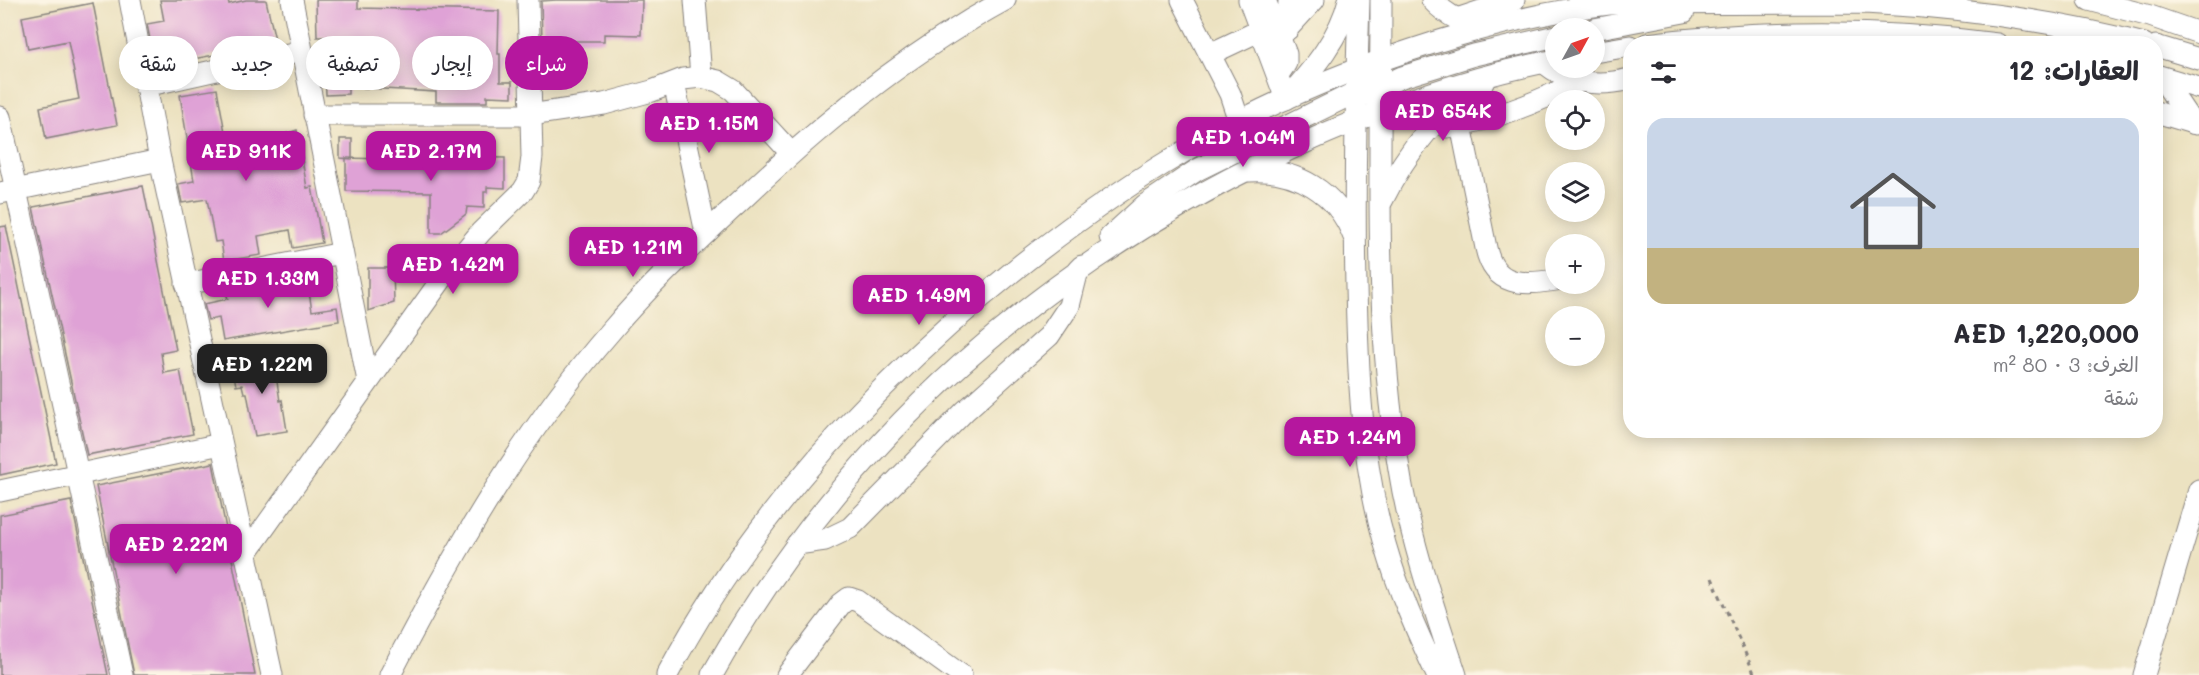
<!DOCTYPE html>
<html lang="ar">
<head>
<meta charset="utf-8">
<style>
  :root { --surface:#fff; --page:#f7f7f7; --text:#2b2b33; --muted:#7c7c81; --line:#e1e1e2; --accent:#b5179e }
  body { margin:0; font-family:Mali,"Playpen Sans Arabic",sans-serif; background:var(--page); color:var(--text); direction:rtl; height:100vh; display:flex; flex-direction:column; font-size:22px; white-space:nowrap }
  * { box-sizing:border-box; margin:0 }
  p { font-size:20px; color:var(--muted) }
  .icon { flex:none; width:33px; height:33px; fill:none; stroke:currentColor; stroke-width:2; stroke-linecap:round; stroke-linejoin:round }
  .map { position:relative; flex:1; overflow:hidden; direction:ltr }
  .details { position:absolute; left:1623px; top:36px; width:540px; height:402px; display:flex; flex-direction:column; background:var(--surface); border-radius:24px; box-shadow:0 3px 15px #0003; direction:rtl }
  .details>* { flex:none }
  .banner { position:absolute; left:18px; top:36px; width:570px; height:54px; direction:rtl; display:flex; gap:12px }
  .needle { width:39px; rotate:50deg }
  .tools { position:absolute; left:1545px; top:18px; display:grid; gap:12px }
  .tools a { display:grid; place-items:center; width:60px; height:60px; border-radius:50%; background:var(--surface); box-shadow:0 3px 15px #0003; font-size:30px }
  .price { position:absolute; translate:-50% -51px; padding:0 14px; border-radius:12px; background:var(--accent); color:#fff; font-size:20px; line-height:39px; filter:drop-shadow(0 2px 3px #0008) }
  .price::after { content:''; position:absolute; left:50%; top:36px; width:18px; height:14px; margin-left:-9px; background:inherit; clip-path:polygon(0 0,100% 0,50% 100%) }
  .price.selected { background:#222; color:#fff }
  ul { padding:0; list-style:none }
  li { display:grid; align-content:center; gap:12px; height:318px; padding:0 24px }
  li+li { border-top:2px solid var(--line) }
  li span { display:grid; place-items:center; height:186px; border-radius:18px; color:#555 }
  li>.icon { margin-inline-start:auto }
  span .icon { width:108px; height:108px; fill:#fffc; stroke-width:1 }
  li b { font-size:26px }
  h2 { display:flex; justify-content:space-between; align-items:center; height:72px; padding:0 24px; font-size:26px }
  .tag { padding:0 21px; border-radius:27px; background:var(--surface); box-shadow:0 3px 15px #0003; font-size:21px; line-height:54px }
  .tag.selected { background:var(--accent); color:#fff }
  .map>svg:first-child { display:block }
  .building { fill:#dfa2d6 }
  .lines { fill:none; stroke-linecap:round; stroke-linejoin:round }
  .minor-casing { stroke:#87827e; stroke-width:23 }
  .path { stroke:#87827e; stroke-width:3; stroke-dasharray:4.5 4.5; stroke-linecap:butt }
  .minor { stroke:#fff; stroke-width:21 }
</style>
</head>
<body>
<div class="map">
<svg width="2199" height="675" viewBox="0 0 2199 675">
  <rect width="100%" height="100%" fill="#fcf5e5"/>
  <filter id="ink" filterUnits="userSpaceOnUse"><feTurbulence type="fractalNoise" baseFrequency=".0167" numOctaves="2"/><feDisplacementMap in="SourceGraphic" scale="12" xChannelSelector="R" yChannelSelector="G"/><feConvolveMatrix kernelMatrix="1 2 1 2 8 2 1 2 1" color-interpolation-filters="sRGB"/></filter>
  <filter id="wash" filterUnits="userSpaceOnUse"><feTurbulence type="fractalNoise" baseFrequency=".008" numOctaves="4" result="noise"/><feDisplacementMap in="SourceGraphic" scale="24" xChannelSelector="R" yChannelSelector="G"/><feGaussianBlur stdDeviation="1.35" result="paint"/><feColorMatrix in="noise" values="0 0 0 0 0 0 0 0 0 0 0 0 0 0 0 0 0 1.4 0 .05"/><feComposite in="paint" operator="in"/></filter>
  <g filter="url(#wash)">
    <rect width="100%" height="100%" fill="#ece2c1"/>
    <g id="blocks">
      <g class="building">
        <path d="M160,0H228L229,4L246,0H266L276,44L231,54L230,52L166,64L167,68L156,70L147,24L164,21Z"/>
        <path d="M316,0H358V8L499,11L498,54H500V82H512V97L487,96V102H436V92L348,87V94L326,95L324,37H317Z"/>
        <path d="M556,0H642L641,35L604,34V41H542L541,1Z"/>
        <path d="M93,3L117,125L46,139L40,107L79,99L68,41L28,49L22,17Z"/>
        <path d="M217,89L227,143L282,135L297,130L307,188L312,187L322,243L293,248L290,230L258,236L261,255L224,261L221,241L215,242L207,199L182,203L178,184L194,181L180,95Z"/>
        <path d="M340,139H352V159L340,158Z"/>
        <path d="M454,157L505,158V188L487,187V192H484V208L467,207L466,214L441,233H431V192L346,191V158L425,160L454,159Z"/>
        <path d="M143,186L176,350L161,353L164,373L180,370L193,434L87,455L33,207Z"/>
        <path d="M6,226L56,463L0,475V227Z"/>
        <path d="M368,268H393L394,303L368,311Z"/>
        <path d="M306,273L312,311L337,307L339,321L223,341L219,318L208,320L204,304L228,299L226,292L273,283L272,280Z"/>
        <path d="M273,356L280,401L282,400L287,431L255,436L247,393H244L242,385L236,386L234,374L240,373L239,362Z"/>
        <path d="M213,463L255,675H134L96,486Z"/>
        <path d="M71,501L108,675H0V515Z"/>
      </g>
    </g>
  </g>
  <g filter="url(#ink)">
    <use href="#blocks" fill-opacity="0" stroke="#87827e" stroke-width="1.5"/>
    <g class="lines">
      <g class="minor-casing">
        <g id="minor">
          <path d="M130,0L160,160L272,675"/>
          <path d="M292,0L368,381"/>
          <path d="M695,0L701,77"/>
          <path d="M1182,0L1230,94L1239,121"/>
          <path d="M1249,0L1286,99"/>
          <path d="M1265,0L1286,54V63L1278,75"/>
          <path d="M1359,0C1356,96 1354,191 1356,287C1358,372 1361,461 1385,544C1398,590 1417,632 1437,675"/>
          <path d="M1381,0C1381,156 1373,314 1399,469C1410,539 1434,608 1456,675"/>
          <path d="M1432,0C1446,15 1464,25 1485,25"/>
          <path d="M2089,0L2150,16L2199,33"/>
          <path d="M1457,19L1514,0"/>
          <path d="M1288,29L1289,0"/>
          <path d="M1594,29L1684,12"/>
          <path d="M1280,37L1314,0"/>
          <path d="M1647,44C1764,29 1880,29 1997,44"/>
          <path d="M2156,46L2199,59"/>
          <path d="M1594,52L1630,46"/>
          <path d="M1210,54L1261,30"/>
          <path d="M1543,62C1570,84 1597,87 1630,79"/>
          <path d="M2156,75L2199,88"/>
          <path d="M2161,77L2192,123"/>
          <path d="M674,83L706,233"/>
          <path d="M145,86L302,51"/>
          <path d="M1289,96C1314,68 1340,37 1349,0"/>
          <path d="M1372,96L1391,82L1402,77L1474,55L1556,36"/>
          <path d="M2156,112L2196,124"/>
          <path d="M314,115H530L604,104L652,91L683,79L701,77L718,81L733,90L791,153"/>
          <path d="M0,117L122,675"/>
          <path d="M1461,125L1486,248C1494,287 1523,285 1556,280"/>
          <path d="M1447,127C1494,120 1536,103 1578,82"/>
          <path d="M1249,171C1296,168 1337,192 1354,237"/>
          <path d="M0,193L160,160"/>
          <path d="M1382,201C1405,154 1438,111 1483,83"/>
          <path d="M1110,237L1145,205L1197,170L1356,92L1369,81L1381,59"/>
          <path d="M186,284L342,253"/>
          <path d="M0,491L221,444"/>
          <path d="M797,544L825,540L850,528L965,411L1049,336L1069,306L1078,270L1082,266"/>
          <path d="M245,555L444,276L481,232L523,191L529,181L532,157L528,0"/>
          <path d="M390,675C453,554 521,434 611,331C653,281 702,237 749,193C827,119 911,51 1005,0"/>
          <path d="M667,675C753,513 879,378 1022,264C1079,219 1138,177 1201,142C1274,100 1353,68 1433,43C1491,25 1548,11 1609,4L1865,3C1960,8 2052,20 2144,44"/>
          <path d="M712,675C846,438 1048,260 1295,147C1378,109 1465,77 1556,60"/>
          <path d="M787,675L841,604L849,598L858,601L961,675"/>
          <path d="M2144,675L2199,490"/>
        </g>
      </g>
      <path class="path" d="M1712,578L1755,675"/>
      <use href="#minor" class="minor"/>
    </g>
  </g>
</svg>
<div class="tools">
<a><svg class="needle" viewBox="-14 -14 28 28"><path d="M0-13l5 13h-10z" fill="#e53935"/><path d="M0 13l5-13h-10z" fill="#7c7c81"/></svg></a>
<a><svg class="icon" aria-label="locate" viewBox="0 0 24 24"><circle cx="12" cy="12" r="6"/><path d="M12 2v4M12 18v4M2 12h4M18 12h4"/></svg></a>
<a><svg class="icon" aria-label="layers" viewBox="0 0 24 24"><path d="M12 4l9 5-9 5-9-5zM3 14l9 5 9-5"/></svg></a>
<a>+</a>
<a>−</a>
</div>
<b class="price" style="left:1443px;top:142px">AED 654K</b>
<b class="price" style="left:709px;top:154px">AED 1.15M</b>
<b class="price" style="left:1243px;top:168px">AED 1.04M</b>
<b class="price" style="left:246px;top:182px">AED 911K</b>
<b class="price" style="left:431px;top:182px">AED 2.17M</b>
<b class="price" style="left:633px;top:278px">AED 1.21M</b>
<b class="price" style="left:453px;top:295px">AED 1.42M</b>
<b class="price" style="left:268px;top:309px">AED 1.33M</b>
<b class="price" style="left:919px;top:326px">AED 1.49M</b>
<b class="price selected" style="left:262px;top:395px">AED 1.22M</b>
<b class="price" style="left:1350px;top:468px">AED 1.24M</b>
<b class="price" style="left:176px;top:575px">AED 2.22M</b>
<div class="banner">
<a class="tag selected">شراء</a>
<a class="tag">إيجار</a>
<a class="tag">تصفية</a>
<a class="tag">جديد</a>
<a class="tag">شقة</a>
</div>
<section class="details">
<h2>العقارات: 12<svg class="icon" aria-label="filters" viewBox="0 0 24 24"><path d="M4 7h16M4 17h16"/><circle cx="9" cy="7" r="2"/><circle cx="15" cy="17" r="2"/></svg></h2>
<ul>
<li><span style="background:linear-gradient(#c9d6e8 70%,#c2b280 0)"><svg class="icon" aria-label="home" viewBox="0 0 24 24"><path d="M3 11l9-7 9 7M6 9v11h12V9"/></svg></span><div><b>AED 1,220,000</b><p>الغرف: 3 · 80 m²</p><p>شقة</p></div></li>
</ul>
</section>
</div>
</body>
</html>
